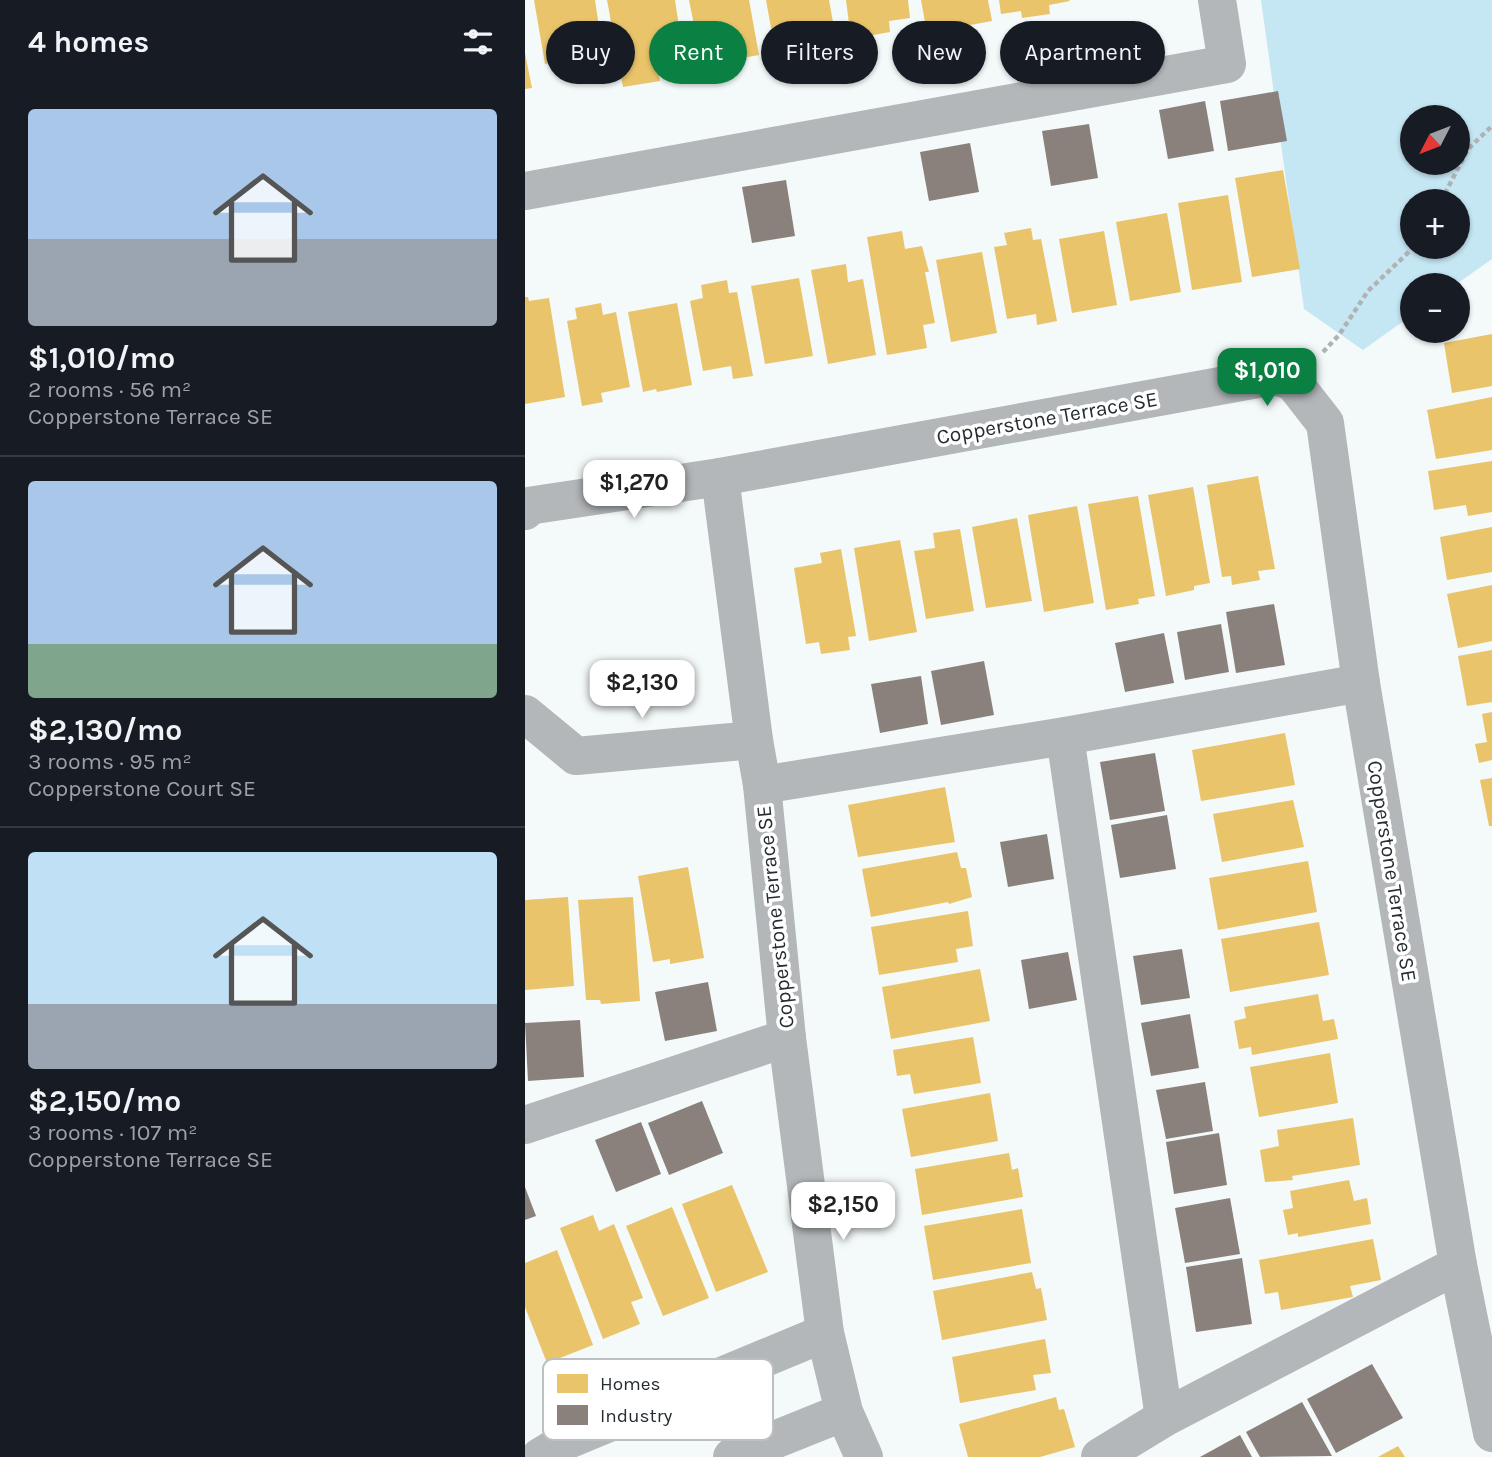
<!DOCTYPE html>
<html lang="en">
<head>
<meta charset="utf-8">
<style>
  :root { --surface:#171b24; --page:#242831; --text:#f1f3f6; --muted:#9ea1a6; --line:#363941; --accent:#0b8043 }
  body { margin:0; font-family:Karla,sans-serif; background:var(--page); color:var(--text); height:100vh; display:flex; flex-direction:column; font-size:26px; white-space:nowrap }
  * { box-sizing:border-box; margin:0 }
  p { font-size:23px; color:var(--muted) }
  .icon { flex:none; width:38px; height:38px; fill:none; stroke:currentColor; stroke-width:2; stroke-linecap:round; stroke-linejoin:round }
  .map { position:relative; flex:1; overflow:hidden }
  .sheet { display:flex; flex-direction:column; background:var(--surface); width:525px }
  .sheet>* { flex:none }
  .hud { position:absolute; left:21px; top:21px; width:665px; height:63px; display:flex; gap:14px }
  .needle { width:46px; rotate:228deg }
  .controls { position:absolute; left:875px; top:105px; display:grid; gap:14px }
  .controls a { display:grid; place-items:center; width:70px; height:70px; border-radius:50%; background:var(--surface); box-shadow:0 2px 5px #0004; font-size:35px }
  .price { position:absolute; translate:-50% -60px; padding:0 16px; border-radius:14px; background:#fff; color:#222; font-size:23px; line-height:46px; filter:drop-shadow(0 2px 4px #0008) }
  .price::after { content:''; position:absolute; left:50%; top:42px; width:21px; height:16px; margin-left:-10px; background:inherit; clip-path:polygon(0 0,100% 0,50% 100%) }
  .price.selected { background:var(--accent); color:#fff }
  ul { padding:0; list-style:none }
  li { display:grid; align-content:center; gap:14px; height:371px; padding:0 28px }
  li+li { border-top:2px solid var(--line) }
  li span { display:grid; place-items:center; height:217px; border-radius:7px; color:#555 }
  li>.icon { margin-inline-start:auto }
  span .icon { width:126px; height:126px; fill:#fffc; stroke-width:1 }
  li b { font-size:30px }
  h2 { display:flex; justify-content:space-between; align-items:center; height:84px; padding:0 28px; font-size:30px }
  .tag { padding:0 24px; border-radius:32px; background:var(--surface); box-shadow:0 2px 5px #0004; font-size:24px; line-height:63px }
  .tag.selected { background:var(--accent); color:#fff }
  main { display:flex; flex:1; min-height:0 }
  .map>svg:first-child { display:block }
  .green { fill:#c5e6f3; fill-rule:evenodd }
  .homes { fill:#e9c46a }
  .industry { fill:#8a817c }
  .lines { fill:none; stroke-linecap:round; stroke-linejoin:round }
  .path { stroke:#afb3b4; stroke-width:4.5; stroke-dasharray:5 3.5; stroke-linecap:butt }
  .minor { stroke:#b3b7b9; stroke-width:38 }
  .labels { text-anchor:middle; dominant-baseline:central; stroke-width:7; stroke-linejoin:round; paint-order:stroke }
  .street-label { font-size:21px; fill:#242e32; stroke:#fff }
  .key { fill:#fff; stroke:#bdc0c2; stroke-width:2 }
  .key-label { font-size:19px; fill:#242e32 }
</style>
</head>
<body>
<main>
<section class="sheet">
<h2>4 homes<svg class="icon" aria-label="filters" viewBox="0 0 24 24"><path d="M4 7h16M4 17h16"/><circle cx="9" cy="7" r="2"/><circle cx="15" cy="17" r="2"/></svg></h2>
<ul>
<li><span style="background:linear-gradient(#a9c7e8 60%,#9aa5b1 0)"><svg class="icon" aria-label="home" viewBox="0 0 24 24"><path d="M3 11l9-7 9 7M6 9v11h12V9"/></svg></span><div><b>$1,010/mo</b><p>2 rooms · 56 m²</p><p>Copperstone Terrace SE</p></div></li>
<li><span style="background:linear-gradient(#a9c7e8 75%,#7fa58c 0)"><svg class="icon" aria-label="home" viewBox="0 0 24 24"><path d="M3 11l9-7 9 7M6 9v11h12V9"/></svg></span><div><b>$2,130/mo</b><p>3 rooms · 95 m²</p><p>Copperstone Court SE</p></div></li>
<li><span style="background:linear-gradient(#bfe0f5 70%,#9aa5b1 0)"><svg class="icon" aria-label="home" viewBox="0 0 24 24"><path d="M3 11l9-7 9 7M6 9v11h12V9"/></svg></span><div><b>$2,150/mo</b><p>3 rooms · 107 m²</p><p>Copperstone Terrace SE</p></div></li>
</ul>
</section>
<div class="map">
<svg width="967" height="1457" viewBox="0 0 967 1457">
  <rect width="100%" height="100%" fill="#f4f9fa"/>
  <path class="green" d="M736,0H967V259L930,285H887V315L838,350L779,309ZM887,117H933V163H887ZM887,201H933V247H887Z"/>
  <g class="homes">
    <path d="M9,0H70L78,53L20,64Z"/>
    <path d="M82,0H150L160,66L133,70L135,81L98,87Z"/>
    <path d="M164,0H224L234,55L177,65Z"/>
    <path d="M241,0H304L311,39L250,50Z"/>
    <path d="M321,0H383L385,18L364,21L365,32L326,39Z"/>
    <path d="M396,0H463L467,21L402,33Z"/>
    <path d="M474,0H544L545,1L524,5L525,14L497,18L496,11L476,14Z"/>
    <path d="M0,53L7,88L0,89Z"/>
    <path d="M758,170L775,269L727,277L710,178Z"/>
    <path d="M703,195L717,282L667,290L653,203Z"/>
    <path d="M642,213L656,292L605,301L591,222Z"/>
    <path d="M506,228L508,240L516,239L532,321L512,325L511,314L482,319L469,247L482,245L479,233Z"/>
    <path d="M377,231L380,249L397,246L404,272H400L410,323L398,325L402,348L362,355L342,237Z"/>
    <path d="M579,231L592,305L547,313L534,239Z"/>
    <path d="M457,252L472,333L426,342L411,260Z"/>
    <path d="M321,264L323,282L338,279L351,355L303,364L286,270Z"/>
    <path d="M274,278L288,356L240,364L226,286Z"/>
    <path d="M202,280L204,293L212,292L228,376L208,379L206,366L178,371L165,301L178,298L176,285Z"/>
    <path d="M0,297H3L4,301L24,298L40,397L0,404Z"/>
    <path d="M76,303L78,315L91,312L105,387L76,393L78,402L57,406L42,321L52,319L50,308Z"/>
    <path d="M152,303L167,385L132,392L131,389L118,392L103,312Z"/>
    <path d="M967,334V386L927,393L919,343Z"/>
    <path d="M967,397V450L911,459L902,410Z"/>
    <path d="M967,461V512L943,516L941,505L909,510L903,471Z"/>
    <path d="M733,476L750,569L733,571L735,580L707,585L706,576L697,577L682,485Z"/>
    <path d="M668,487L685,583L669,586V590L641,596L623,495Z"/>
    <path d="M613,496L630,596L613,599L614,604L581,610L563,504Z"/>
    <path d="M552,506L569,603L519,612L503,515Z"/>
    <path d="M492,518L507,601L461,608L447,527Z"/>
    <path d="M967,527V572L922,580L915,537Z"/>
    <path d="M435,529L449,611L401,619L389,551L410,548L408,533Z"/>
    <path d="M375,540L392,632L344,641L329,548Z"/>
    <path d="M316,549L331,636L323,637L325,650L296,654L294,642L281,644L269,568L297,563L295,553Z"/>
    <path d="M967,585V641L933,648L922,594Z"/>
    <path d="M967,650V702L942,706L933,656Z"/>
    <path d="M967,712V760L954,763L950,744L962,742L957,714Z"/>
    <path d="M760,733L770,785L676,801L667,750Z"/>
    <path d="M967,778V826H964L955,780Z"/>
    <path d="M420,787L430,842L333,857L323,805Z"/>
    <path d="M768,800L779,847L697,862L688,814Z"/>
    <path d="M432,852L436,868H441L447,897L424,904L423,902L346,917L337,869Z"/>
    <path d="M783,861L792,912L693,930L684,878Z"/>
    <path d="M163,867L179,958L145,964V959L128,962L113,876Z"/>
    <path d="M43,897L49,986L0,990V900Z"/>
    <path d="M108,897L115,1001L76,1004L75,1000H61L53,900Z"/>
    <path d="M443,911L448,946L431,949L433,962L354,975L346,927Z"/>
    <path d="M794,922L804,975L705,992L696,939Z"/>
    <path d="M455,969L465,1021L366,1039L357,987Z"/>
    <path d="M793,994L798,1021L809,1019L813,1039L727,1055L726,1047L714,1049L709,1021L721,1018L719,1007Z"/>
    <path d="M448,1037L456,1083L389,1094L385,1074L372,1076L368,1050Z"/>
    <path d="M805,1053L813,1103L734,1117L725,1067Z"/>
    <path d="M465,1093L473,1141L386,1157L377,1109Z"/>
    <path d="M828,1118L835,1165L767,1176L768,1180L740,1182L735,1150L754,1146L752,1130Z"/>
    <path d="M484,1153L487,1170L493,1168L498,1197L397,1215L390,1169Z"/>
    <path d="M824,1180L829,1201L842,1198L846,1224L773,1237V1233L763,1235L758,1210L768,1208L765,1191Z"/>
    <path d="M207,1185L243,1272L191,1292L157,1204Z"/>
    <path d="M147,1207L184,1298L138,1316L101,1226Z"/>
    <path d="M497,1209L506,1263L408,1280L399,1226Z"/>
    <path d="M68,1215L74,1231L89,1224L118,1298L106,1302L115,1324L78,1339L35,1228Z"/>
    <path d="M848,1239L856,1280L825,1286L828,1297L756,1310L753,1292L740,1294L734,1260Z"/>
    <path d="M32,1250L68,1345L22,1363L0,1307V1263Z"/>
    <path d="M507,1272L511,1289L516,1288L522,1320L417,1340L408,1291Z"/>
    <path d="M520,1339L526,1373L508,1375L511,1390L435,1403L427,1357Z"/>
    <path d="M531,1397L534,1410L539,1409L550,1447L515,1457H443L434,1424Z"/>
    <path d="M873,1446L880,1457H853Z"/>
  </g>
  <g class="industry">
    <path d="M753,91L762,141L703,151L695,101Z"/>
    <path d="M680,101L689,151L643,159L634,110Z"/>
    <path d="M564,124L573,178L526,186L517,131Z"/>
    <path d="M445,143L454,192L404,201L395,152Z"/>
    <path d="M261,180L270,236L227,243L217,187Z"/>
    <path d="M749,604L760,665L711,673L701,612Z"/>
    <path d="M696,624L704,672L660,680L652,632Z"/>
    <path d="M639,633L649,683L600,692L590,643Z"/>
    <path d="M459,661L469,715L416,725L406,671Z"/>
    <path d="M396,676L403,724L355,733L346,684Z"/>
    <path d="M630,753L640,811L585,820L575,762Z"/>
    <path d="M642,815L651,869L595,878L586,825Z"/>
    <path d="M522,834L529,879L483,887L475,842Z"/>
    <path d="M657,949L665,998L616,1005L608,956Z"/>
    <path d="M543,952L552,1000L504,1009L496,960Z"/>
    <path d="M183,982L192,1031L140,1041L130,992Z"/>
    <path d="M665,1014L674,1068L626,1076L616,1023Z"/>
    <path d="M55,1020L59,1077L3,1081L0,1023Z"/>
    <path d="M680,1082L688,1131L641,1139L631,1090Z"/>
    <path d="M177,1101L198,1153L144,1175L123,1123Z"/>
    <path d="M116,1122L136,1174L91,1192L70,1140Z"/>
    <path d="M694,1133L702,1185L649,1194L641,1142Z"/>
    <path d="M0,1187L11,1216L0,1220Z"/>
    <path d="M705,1198L715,1254L660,1263L650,1208Z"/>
    <path d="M717,1258L727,1324L671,1332L661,1267Z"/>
    <path d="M847,1364L878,1418L811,1453L782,1399Z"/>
    <path d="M777,1402L807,1456L735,1457L721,1432Z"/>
    <path d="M715,1435L727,1457H675Z"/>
  </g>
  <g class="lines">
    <g class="path">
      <path d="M916,201L943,149L967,126"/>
      <path d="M798,352L814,335L843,291L889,247"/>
    </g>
    <g class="minor">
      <path d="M0,191L702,64L692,0"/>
      <path d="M0,511L3,506L195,477"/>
      <path d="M0,714L51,756L229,740"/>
      <path d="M540,736L639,1418"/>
      <path d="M237,785L540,736L836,683"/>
      <path d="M0,1125L262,1038"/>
      <path d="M15,1457L43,1440L300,1333"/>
      <path d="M207,1457L319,1412"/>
      <path d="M339,1457L319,1412L300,1333L262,1038L237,785L229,740L195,477L750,376L768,382L800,423L836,683L933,1265L967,1433"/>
      <path d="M575,1457L639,1418L933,1265"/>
    </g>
  </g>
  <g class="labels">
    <g class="street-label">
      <text transform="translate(522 418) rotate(-10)">Copperstone Terrace SE</text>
      <text transform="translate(867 871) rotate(81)">Copperstone Terrace SE</text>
      <text transform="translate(250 917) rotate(-96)">Copperstone Terrace SE</text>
    </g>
  </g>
  <rect x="18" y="1359" width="230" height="81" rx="10" class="key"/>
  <rect x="32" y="1374" width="31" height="19" fill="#e9c46a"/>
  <rect x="32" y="1405" width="31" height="20" fill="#8a817c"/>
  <g class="key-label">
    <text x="75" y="1390">Homes</text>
    <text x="75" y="1422">Industry</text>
  </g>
</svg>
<div class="controls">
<a><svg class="needle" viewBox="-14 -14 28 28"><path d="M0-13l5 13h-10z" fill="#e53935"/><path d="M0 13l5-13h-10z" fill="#9ea1a6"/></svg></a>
<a>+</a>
<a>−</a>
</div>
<b class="price selected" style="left:742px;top:408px">$1,010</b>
<b class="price" style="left:109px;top:520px">$1,270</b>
<b class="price" style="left:117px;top:720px">$2,130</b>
<b class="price" style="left:318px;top:1242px">$2,150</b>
<div class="hud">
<a class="tag">Buy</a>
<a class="tag selected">Rent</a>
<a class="tag">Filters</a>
<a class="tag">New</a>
<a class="tag">Apartment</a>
</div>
</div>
</main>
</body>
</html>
